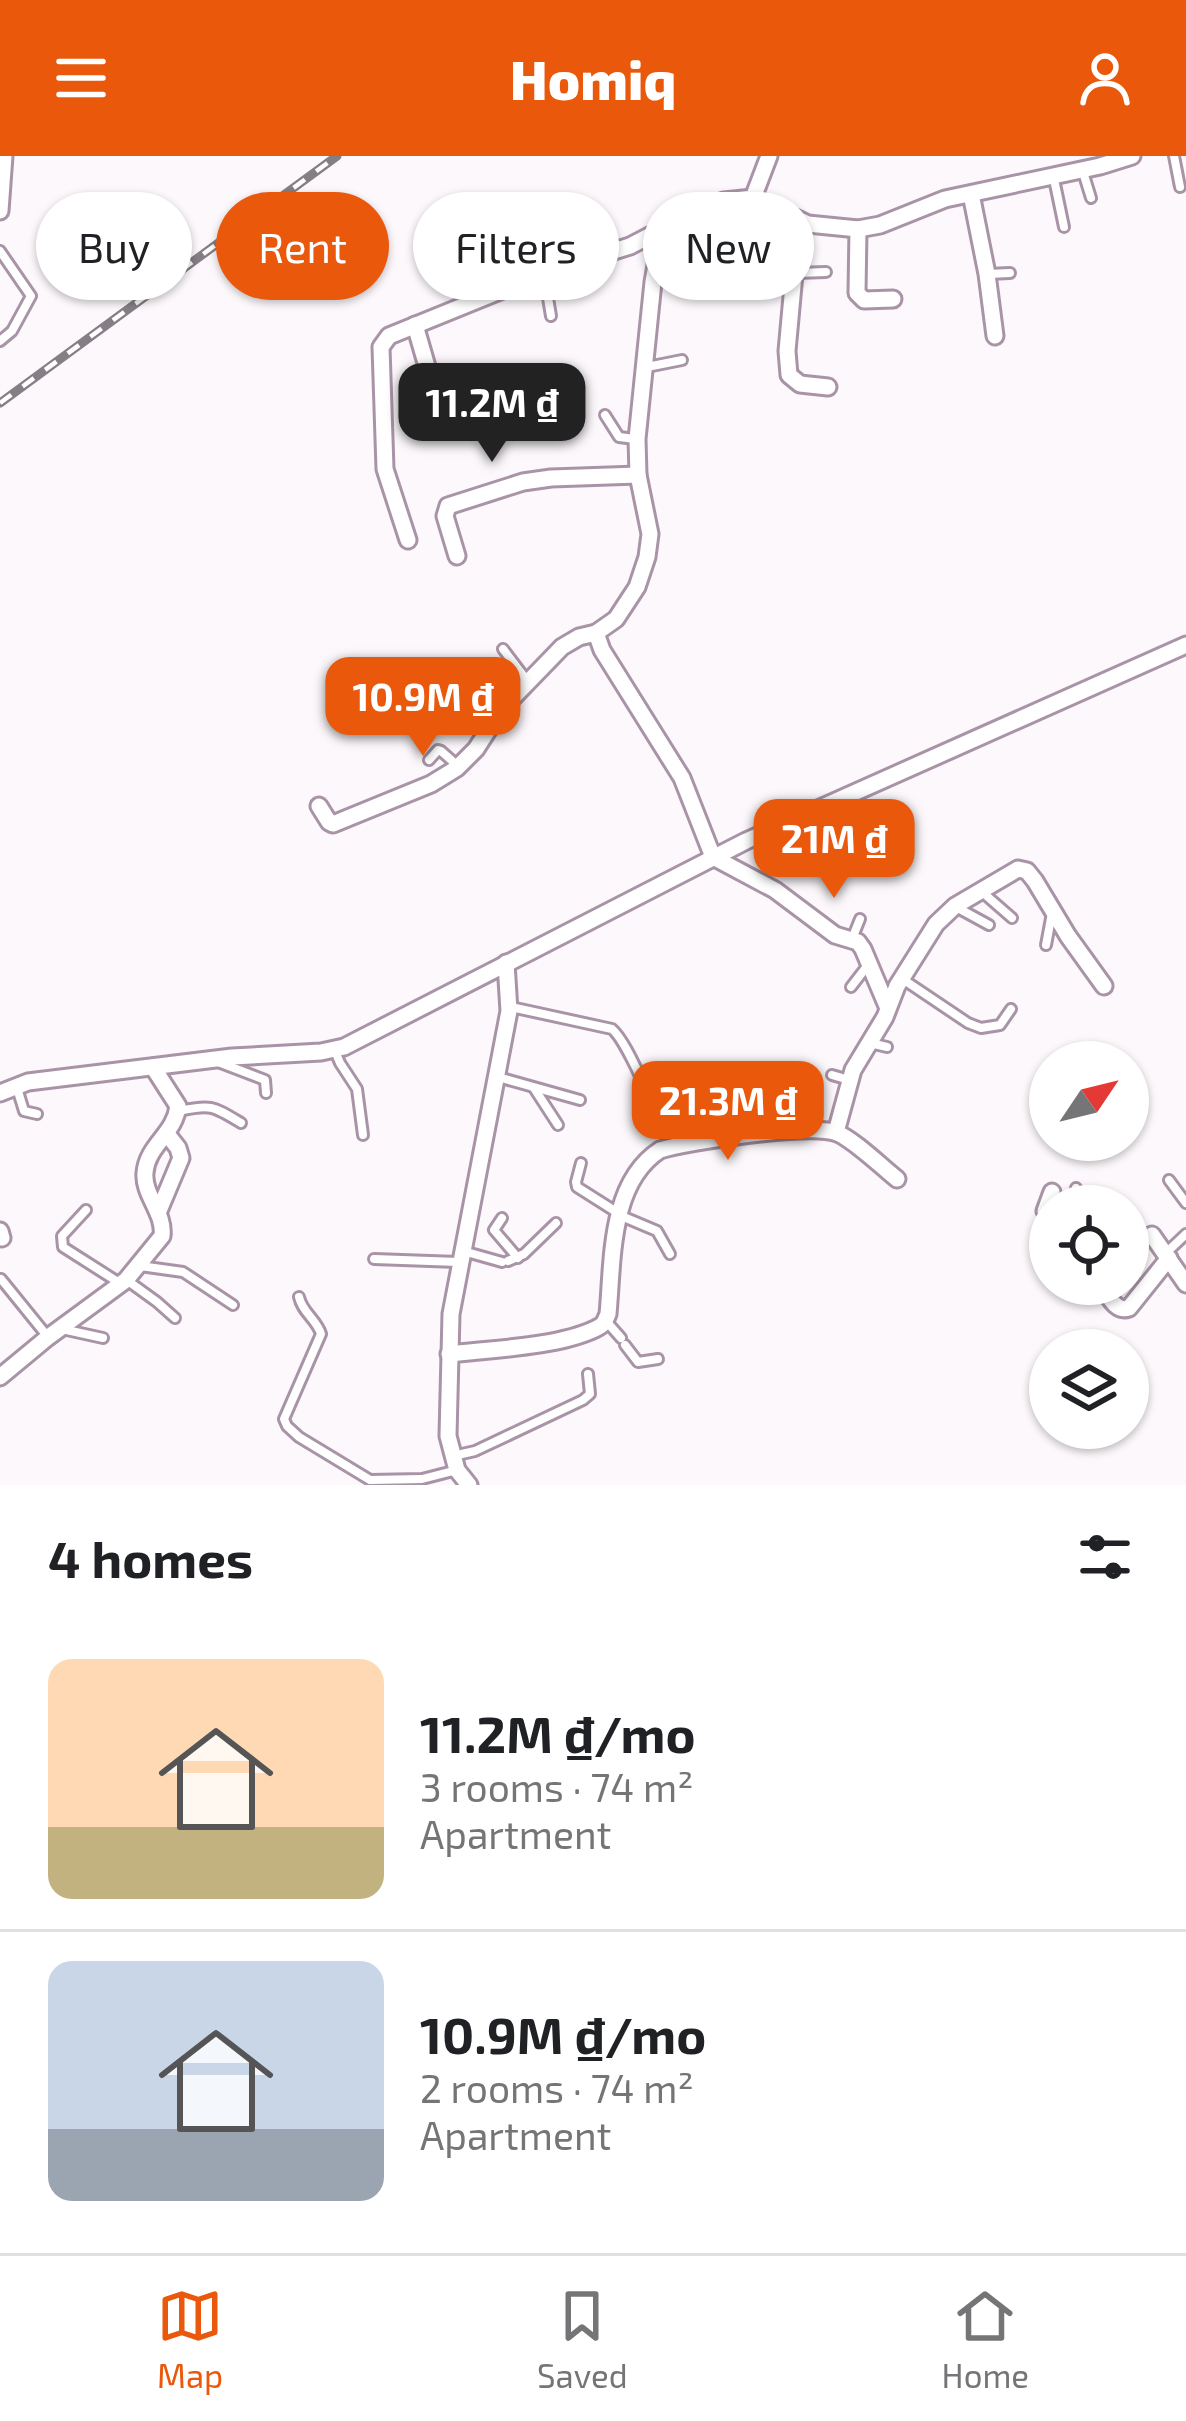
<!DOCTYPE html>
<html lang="en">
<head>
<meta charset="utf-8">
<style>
  :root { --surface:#fff; --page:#f2f2f2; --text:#202124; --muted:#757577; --line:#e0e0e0; --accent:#ea580c }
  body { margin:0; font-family:"Exo 2",sans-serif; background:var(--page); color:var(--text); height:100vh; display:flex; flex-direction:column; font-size:45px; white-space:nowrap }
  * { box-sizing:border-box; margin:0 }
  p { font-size:39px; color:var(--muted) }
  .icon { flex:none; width:66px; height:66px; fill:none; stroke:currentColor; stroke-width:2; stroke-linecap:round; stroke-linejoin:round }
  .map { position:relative; height:1329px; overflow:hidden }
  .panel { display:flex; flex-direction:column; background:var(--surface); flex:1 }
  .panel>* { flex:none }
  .hud { position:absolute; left:36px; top:36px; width:1116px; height:108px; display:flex; gap:24px }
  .needle { width:78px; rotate:55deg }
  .controls { position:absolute; left:1029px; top:885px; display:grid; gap:24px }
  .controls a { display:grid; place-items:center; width:120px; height:120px; border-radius:50%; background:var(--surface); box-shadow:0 3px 9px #0004; font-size:60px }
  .price { position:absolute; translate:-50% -102px; padding:0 27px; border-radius:24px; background:var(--accent); color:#fff; font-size:39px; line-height:78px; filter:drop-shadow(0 3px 6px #0008) }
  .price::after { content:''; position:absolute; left:50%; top:72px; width:36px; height:27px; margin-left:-18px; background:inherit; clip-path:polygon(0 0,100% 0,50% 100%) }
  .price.current { background:#222; color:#fff }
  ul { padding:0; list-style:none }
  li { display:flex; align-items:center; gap:36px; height:300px; padding:0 48px }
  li+li { border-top:3px solid var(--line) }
  li span { display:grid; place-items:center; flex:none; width:336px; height:240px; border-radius:24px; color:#555 }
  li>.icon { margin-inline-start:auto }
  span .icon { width:144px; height:144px; fill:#fffc; stroke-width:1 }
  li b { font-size:51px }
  h2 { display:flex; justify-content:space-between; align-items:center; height:144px; padding:0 48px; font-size:51px }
  .pill { padding:0 42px; border-radius:54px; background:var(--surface); box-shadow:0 3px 9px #0004; font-size:42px; line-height:108px }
  .pill.current { background:var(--accent); color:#fff }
  header { display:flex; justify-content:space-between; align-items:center; height:156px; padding:0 48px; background:var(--accent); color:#fff; font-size:54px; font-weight:800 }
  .dock { display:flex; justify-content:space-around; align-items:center; height:168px; border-top:3px solid var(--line); background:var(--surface); font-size:33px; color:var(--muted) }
  .dock a { display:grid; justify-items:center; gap:6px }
  .dock .current { color:var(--accent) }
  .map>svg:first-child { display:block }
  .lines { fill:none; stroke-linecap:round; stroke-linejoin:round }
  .service-casing { stroke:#a994a7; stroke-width:14 }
  .minor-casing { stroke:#a994a7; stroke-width:21 }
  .service { stroke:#fff; stroke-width:8 }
  .minor { stroke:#fff; stroke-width:15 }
  .rail-casing { stroke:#857f85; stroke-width:9 }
  .rail { stroke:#fff; stroke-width:4.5; stroke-dasharray:14; stroke-linecap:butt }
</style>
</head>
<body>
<header><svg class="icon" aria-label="menu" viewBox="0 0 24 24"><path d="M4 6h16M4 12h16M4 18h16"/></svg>Homiq<svg class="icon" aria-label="person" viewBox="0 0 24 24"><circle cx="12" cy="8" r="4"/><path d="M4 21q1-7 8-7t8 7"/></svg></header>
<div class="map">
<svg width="1186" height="1329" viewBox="0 0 1186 1329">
  <rect width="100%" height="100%" fill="#fcf8fc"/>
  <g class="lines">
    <g class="service-casing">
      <g id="service">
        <path d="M1174,0L1180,31"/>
        <path d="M1083,16L1091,42"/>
        <path d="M1054,23L1064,71"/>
        <path d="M739,45L751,57L768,67"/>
        <path d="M0,95L31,140L12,175L0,185"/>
        <path d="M797,117L826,116"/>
        <path d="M544,118L551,160"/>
        <path d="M988,118L1010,117"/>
        <path d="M647,211L682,204"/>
        <path d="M605,259L619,281L635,283"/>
        <path d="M503,493L528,526"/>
        <path d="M429,604L438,594L441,595L458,610"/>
        <path d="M981,735L1012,762"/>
        <path d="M956,751L989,769"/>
        <path d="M852,783L860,763"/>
        <path d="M1046,789L1052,757"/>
        <path d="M904,824L968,867L981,872L1000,869L1011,853"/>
        <path d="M851,831L868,809"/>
        <path d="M511,851L612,873C625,884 641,924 651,942"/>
        <path d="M870,887L887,891"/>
        <path d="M335,895L340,907L357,933L363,979"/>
        <path d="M218,906L265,924L266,937"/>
        <path d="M832,919L849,924"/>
        <path d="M498,921L580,944"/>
        <path d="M17,932L24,955L37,958"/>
        <path d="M534,932L558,969"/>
        <path d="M179,955C211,948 213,950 241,967"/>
        <path d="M581,1007L576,1026L577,1031L618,1057"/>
        <path d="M1169,1024L1186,1047"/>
        <path d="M1076,1032L1079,1050"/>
        <path d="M86,1054L62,1080L63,1091L118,1126"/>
        <path d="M619,1059L657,1075L670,1098"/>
        <path d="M502,1062L494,1074L518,1102"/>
        <path d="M463,1095L502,1106"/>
        <path d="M1167,1096L1186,1078"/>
        <path d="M374,1103L458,1106"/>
        <path d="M508,1105L524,1098L556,1067"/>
        <path d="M140,1110L183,1116L233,1149"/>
        <path d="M1,1123L48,1181"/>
        <path d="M128,1125L157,1146L175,1162"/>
        <path d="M299,1141C302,1156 317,1164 321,1178L284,1263L287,1270L299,1281L370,1324L422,1323L457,1314"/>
        <path d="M606,1165L621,1182"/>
        <path d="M62,1173L103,1182"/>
        <path d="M625,1189L638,1206L658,1203"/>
        <path d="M453,1300L475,1295L583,1244L590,1238L588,1218"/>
      </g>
    </g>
    <g class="minor-casing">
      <g id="minor">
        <path d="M971,38L987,118L995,180"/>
        <path d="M753,42L769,0"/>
        <path d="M0,55L4,0"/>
        <path d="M799,64L787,195L789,219L800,228L828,231"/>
        <path d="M858,73L857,137L864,144L893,143"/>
        <path d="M662,75L653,126L637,283L638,319L650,378L647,401L637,431L616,463L596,477L602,494L682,622L713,701L775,734L835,779L858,786L863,793L887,850"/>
        <path d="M415,169L430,221L435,230L467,238L475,249L483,274"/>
        <path d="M408,384L385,313L381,191L389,180L544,117L630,90L699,54L724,45L753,42L808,68L858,73L880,69L945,43L1100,10L1132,0"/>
        <path d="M457,400L445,360L448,350L523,326L551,322L638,319"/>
        <path d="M319,650L329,666L333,668L431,628L457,612L476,593L501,554L562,491L579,481L596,477"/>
        <path d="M0,937L28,926L232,901L321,896L344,891L746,685L1186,489"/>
        <path d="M836,976L853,914L885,861L897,830L936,768L955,750L1018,713L1027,715L1035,725L1068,780L1104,830"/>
        <path d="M158,1057L181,1002L178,992L167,978"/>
        <path d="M1050,1064L1045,1055L1052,1036"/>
        <path d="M0,1075L2,1082"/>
        <path d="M1152,1079L1186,1128"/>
        <path d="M1100,1128C1108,1138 1115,1157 1129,1152L1169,1102"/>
        <path d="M449,1198C492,1193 557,1191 595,1173C605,1168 604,1167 608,1158C613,1105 609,1027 660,994C689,985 811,967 837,977C853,983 883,1012 897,1023"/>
        <path d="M0,1221L47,1182L126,1124L162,1080C165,1057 143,1039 145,1017C147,989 175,978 178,950L153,911"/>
        <path d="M469,1329L457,1314L448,1280L451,1158L509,855L506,807"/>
      </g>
    </g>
    <use href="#service" class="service"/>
    <use href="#minor" class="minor"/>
    <g class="rail-casing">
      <path id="rail" d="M0,247L337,0"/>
    </g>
    <use href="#rail" class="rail"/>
  </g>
</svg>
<div class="controls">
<a><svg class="needle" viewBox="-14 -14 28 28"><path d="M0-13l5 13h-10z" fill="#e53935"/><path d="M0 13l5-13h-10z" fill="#757577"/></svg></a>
<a><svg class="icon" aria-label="locate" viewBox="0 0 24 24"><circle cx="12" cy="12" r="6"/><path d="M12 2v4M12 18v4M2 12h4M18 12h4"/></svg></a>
<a><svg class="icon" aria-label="layers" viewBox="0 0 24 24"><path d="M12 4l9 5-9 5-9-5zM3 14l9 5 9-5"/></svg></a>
</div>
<b class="price current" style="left:492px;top:309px">11.2M ₫</b>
<b class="price" style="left:423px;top:603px">10.9M ₫</b>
<b class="price" style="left:834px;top:745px">21M ₫</b>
<b class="price" style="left:728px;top:1007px">21.3M ₫</b>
<div class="hud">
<a class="pill">Buy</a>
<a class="pill current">Rent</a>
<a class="pill">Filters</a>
<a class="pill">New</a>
</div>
</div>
<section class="panel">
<h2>4 homes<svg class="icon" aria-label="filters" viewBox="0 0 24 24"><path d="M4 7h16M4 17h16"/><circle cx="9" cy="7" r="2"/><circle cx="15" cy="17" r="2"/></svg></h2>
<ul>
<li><span style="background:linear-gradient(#ffd9b3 70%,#c2b280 0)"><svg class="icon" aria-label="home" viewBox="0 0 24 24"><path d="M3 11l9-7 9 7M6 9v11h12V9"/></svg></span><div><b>11.2M ₫/mo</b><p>3 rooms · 74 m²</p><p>Apartment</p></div></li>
<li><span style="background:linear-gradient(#c9d6e8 70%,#9aa5b1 0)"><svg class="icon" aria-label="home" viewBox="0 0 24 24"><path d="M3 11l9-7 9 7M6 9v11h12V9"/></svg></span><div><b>10.9M ₫/mo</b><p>2 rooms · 74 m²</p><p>Apartment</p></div></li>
</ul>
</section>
<nav class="dock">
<a class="current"><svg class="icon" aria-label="map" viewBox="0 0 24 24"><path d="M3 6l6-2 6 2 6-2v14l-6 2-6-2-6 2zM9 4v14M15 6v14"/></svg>Map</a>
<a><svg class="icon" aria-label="saved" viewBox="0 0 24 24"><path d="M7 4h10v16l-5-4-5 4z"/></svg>Saved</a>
<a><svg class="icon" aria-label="home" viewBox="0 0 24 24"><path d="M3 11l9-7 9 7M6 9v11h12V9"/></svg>Home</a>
</nav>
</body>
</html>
